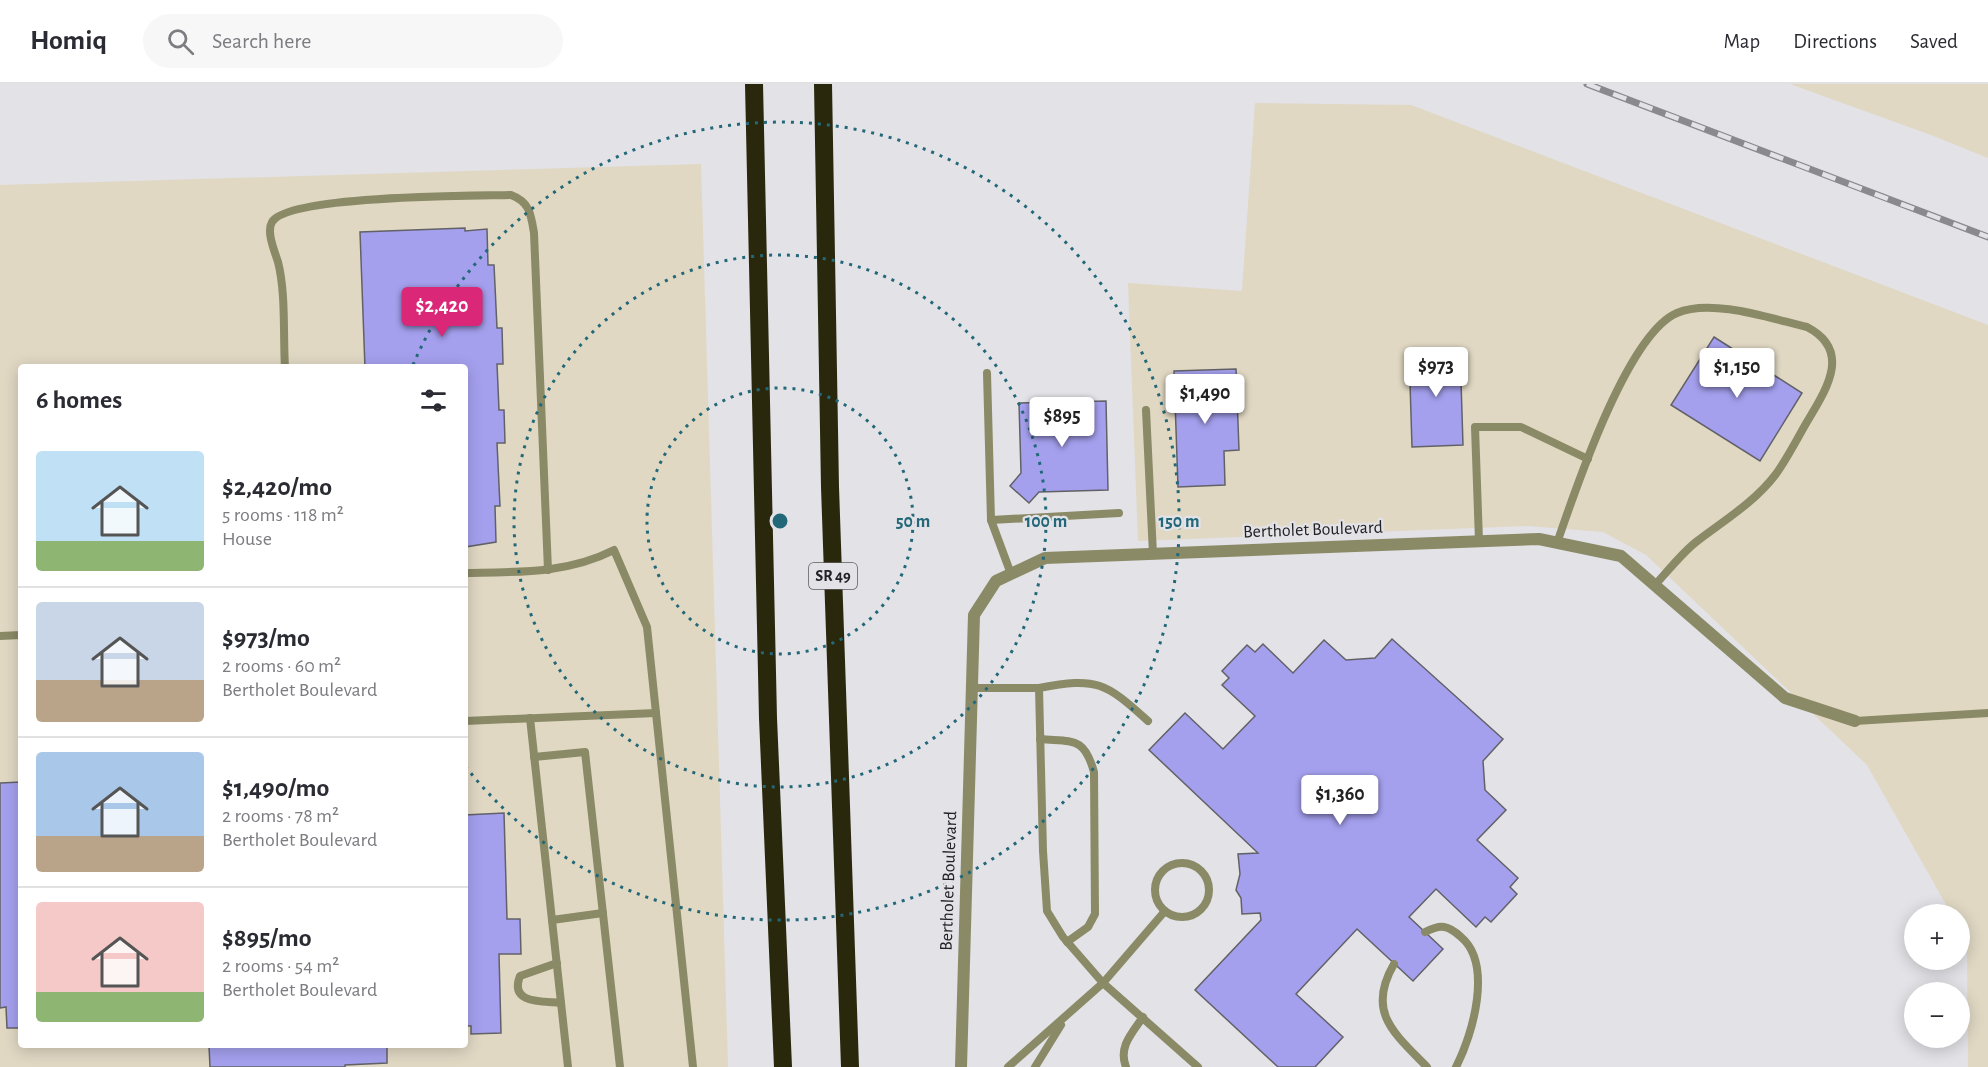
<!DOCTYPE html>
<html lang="en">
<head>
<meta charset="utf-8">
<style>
  :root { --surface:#fff; --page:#f7f7f7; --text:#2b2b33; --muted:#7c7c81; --line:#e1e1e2; --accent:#db2777 }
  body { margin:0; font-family:"Alegreya Sans",sans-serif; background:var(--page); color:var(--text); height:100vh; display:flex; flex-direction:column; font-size:22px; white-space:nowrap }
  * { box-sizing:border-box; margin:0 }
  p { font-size:20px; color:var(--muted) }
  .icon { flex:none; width:33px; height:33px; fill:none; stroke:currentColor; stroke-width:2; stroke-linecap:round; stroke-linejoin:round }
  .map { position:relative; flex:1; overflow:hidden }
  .side { position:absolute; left:18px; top:280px; width:450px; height:684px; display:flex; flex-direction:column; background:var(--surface); border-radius:6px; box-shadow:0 3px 15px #0003 }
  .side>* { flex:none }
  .controls { position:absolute; left:1904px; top:820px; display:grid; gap:12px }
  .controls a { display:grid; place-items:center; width:66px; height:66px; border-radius:50%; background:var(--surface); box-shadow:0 3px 15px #0003; font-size:30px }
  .price { position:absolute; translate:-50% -51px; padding:0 14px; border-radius:6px; background:#fff; color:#222; font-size:20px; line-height:39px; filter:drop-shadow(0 2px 3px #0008) }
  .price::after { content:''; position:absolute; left:50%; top:36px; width:18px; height:14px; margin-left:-9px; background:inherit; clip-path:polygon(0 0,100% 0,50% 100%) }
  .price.selected { background:var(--accent); color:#fff }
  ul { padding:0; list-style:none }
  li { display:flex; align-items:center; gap:18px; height:150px; padding:0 18px }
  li+li { border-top:2px solid var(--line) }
  li span { display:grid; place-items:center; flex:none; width:168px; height:120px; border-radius:6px; color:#555 }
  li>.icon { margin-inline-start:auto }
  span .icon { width:72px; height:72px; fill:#fffc; stroke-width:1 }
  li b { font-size:26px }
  h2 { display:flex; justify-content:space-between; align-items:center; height:72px; padding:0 18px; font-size:26px }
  header { display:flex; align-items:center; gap:36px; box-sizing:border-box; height:84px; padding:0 30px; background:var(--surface); border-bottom:2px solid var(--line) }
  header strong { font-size:28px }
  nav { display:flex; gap:33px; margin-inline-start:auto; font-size:21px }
  .search { width:420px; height:54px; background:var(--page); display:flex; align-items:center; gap:15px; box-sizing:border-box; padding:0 21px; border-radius:33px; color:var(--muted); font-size:22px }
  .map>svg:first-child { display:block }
  .industrial { fill:#e0d8c3; fill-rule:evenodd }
  .building { fill:#a5a0ee; stroke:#616167; stroke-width:1.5 }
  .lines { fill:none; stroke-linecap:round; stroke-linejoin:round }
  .service { stroke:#8a8a67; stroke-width:8 }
  .minor { stroke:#8a8a67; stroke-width:12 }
  .motorway { stroke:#29280c; stroke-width:18 }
  .rail-casing { stroke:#8a8a8e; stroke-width:7 }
  .rail { stroke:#e2e2e7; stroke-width:4.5; stroke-dasharray:14; stroke-linecap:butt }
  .ring { fill:none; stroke:#236878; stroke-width:3; stroke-dasharray:3 6 }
  .labels { text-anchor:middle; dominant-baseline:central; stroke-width:4.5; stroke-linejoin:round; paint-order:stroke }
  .shield { fill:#e2e2e7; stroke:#5c5c5e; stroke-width:1.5 }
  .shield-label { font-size:16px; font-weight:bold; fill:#222224 }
  .street-label { font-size:18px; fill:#222224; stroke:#e2e2e7 }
  .centre { fill:#236878; stroke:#e2e2e7; stroke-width:3 }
  .ring-label { font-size:18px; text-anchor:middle; font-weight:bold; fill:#236878; stroke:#e2e2e7; stroke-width:4.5; stroke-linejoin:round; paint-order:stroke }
</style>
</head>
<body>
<header>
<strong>Homiq</strong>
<div class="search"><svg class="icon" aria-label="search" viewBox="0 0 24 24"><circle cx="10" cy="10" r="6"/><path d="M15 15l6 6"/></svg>Search here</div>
<nav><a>Map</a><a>Directions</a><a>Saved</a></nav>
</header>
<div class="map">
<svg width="1988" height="983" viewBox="0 0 1988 983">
  <rect width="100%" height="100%" fill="#e2e2e7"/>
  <g class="industrial">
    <path d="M1790,0H1988V74L1931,51Z"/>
    <path d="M1255,19L1411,21L1988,241V983H1968L1967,859L1959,844V831H1952L1867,681L1646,471L1603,448L1528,442L1138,457L1128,199L1242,207Z"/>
    <path d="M701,80L728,983H0V101ZM21,284H465V962H21Z"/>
  </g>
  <g class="building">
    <path d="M465,144V147L487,145L488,181H494L497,244H502L503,280H497L499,326H504L505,359H497L500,422H495L496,458L465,463V284H365L360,148Z"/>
    <path d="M1714,253L1802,309L1760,377L1671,321Z"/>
    <path d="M1460,266L1463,361L1412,363L1409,267Z"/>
    <path d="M1236,285L1239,366L1224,367L1225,401L1178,403L1174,287Z"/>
    <path d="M1106,317L1108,406L1039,408L1029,419L1010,402L1021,389L1019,319Z"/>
    <path d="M1392,555L1503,655L1483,677L1485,706L1506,726L1477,756L1518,794L1510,803L1517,810L1491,838L1485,833L1476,843L1436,805L1409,833L1443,865L1413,897L1357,845L1296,910L1343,953L1315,983H1278L1195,906L1261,836L1260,829L1242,830L1241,814L1236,806L1240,790L1238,770L1258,769L1149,666L1185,629L1223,665L1255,632L1222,601L1229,594L1222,587L1247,561L1255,568L1263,560L1293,589L1324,556L1346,576L1375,574Z"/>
    <path d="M21,698V944H7L6,923L0,924V699Z"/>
    <path d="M504,729L507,835H520L521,870H499L501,949L471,950V942H465V731Z"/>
    <path d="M209,962H387V979L345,981V983H210Z"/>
  </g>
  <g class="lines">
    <g class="service">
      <path d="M285,284C283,251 286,209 278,178C275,168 266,148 272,138C288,111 474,112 511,111C530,118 531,131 534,149L548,486"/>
      <path d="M987,289L991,436L1011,490"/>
      <path d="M1146,326L1153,470"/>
      <path d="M991,436L1119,429"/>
      <path d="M1479,457L1475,343H1521L1588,375"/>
      <path d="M1557,459C1575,407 1627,250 1677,229C1712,214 1772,235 1807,243C1855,268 1823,310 1804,343C1795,359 1786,376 1776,390C1754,419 1723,437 1696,458C1681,470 1668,487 1655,501"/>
      <path d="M465,489C517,488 567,490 614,466L647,543L693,983"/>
      <path d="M0,552L21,551"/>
      <path d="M972,604H1039L1043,767L1047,827L1063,853L1103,899L1165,827"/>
      <path d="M1039,604C1097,593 1105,598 1148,637"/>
      <path d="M530,634L568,983"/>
      <path d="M465,637L656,629"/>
      <path d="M1855,637L1988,629"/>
      <path d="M1040,655C1073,658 1084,652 1094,688L1095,830L1088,843L1067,858"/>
      <path d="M534,673L585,668L620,983"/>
      <circle cx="1182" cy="806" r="27"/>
      <path d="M552,836L603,829"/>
      <path d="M1425,848C1441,840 1448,841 1461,853C1493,880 1473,950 1456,983"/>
      <path d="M557,879L520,892C509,920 542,917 561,919"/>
      <path d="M1394,880C1366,928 1394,949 1427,983"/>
      <path d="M1008,983L1103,899L1198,983"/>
      <path d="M1035,983L1061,941"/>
      <path d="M1126,983C1118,963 1132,949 1143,933"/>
    </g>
    <path class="minor" d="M961,983L974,531L996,497L1045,474L1539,455L1621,472L1785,614L1855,637"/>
    <g class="motorway">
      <path d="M754,0L768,634L783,983"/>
      <path d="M823,0L830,403L850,983"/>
    </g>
    <g class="rail-casing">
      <path id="rail" d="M1587,0L1988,153"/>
    </g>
    <use href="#rail" class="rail"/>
  </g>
  <g class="ring">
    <circle cx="780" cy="437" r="133"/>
    <circle cx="780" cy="437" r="266"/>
    <path d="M413 281A399 399 0 1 1 466 683"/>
  </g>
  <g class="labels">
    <rect class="shield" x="809" y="479" width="48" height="26" rx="4.5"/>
    <g class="shield-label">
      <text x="833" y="492">SR 49</text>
    </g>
    <g class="street-label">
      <text transform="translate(1313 446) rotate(-2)">Bertholet Boulevard</text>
      <text transform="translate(949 797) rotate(-88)">Bertholet Boulevard</text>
    </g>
  </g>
  <circle cx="780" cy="437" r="9" class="centre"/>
  <g class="ring-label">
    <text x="913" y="443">50 m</text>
    <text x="1046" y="443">100 m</text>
    <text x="1179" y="443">150 m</text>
  </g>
</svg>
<div class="controls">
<a>+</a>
<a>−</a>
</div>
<b class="price selected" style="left:442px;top:254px">$2,420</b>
<b class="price" style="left:1436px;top:314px">$973</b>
<b class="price" style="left:1737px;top:315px">$1,150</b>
<b class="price" style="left:1205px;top:341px">$1,490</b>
<b class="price" style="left:1062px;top:364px">$895</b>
<b class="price" style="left:1340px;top:742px">$1,360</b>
<section class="side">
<h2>6 homes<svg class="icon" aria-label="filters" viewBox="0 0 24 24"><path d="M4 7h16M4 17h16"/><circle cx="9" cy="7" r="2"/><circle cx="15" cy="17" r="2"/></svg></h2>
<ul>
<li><span style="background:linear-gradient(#bfe0f5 75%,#8fb573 0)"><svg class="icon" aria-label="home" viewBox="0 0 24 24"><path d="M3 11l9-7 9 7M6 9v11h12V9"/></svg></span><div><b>$2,420/mo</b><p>5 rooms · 118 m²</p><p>House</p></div></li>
<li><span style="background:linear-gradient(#c9d6e8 65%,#b9a48a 0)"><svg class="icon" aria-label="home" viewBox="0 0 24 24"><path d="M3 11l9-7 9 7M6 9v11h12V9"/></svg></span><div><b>$973/mo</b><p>2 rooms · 60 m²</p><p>Bertholet Boulevard</p></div></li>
<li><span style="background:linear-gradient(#a9c7e8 70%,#b9a48a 0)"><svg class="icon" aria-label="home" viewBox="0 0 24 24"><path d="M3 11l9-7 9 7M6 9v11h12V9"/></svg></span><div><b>$1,490/mo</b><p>2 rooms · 78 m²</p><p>Bertholet Boulevard</p></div></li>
<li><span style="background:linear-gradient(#f6c9c9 75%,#8fb573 0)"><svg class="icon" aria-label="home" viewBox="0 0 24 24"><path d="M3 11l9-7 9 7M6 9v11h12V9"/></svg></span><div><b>$895/mo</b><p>2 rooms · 54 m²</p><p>Bertholet Boulevard</p></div></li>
</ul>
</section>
</div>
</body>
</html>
